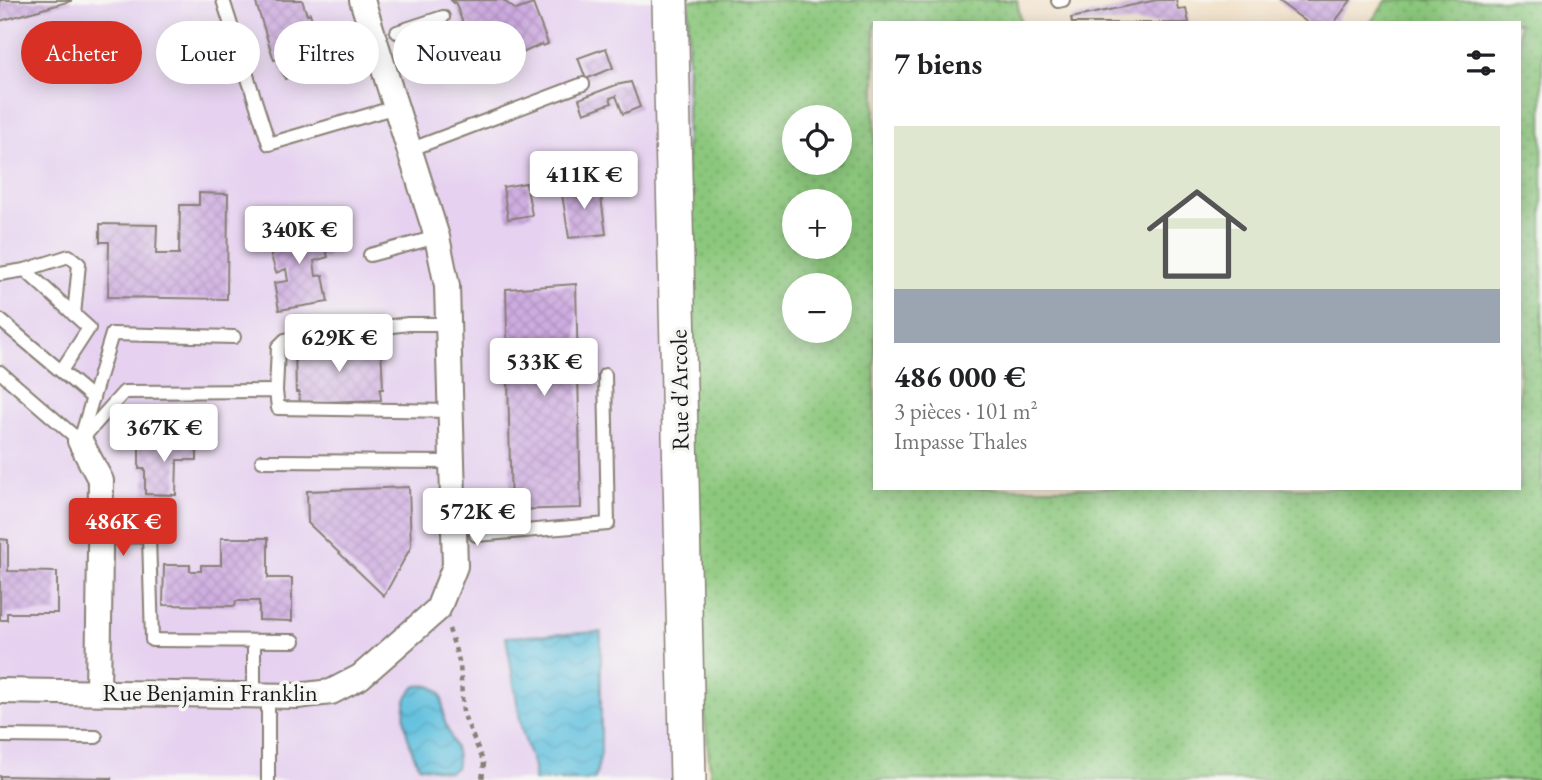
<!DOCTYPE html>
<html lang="fr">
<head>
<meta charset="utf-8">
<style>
  :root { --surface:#fff; --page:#f6f6f6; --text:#202124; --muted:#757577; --line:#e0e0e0; --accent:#d93025 }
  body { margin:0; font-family:"EB Garamond",serif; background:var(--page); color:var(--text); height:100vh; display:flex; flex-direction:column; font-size:26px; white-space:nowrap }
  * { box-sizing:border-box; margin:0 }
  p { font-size:23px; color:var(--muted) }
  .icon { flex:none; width:38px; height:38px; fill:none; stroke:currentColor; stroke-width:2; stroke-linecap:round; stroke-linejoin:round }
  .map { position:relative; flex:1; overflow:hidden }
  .sheet { position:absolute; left:873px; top:21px; width:648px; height:469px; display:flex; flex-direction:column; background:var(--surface); border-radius:0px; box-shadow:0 4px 18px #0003 }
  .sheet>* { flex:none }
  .guide { position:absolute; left:21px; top:21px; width:665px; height:63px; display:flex; gap:14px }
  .buttons { position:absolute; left:782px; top:105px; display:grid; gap:14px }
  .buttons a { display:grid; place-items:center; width:70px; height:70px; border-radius:50%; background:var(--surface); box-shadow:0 4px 18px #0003; font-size:35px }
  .price { position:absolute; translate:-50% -60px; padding:0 16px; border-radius:7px; background:#fff; color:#222; font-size:23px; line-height:46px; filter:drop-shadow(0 2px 4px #0008) }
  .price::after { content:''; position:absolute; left:50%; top:42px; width:21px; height:16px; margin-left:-10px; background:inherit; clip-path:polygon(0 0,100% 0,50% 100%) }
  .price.active { background:var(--accent); color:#fff }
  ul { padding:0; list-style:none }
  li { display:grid; align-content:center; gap:14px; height:371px; padding:0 21px }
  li+li { border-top:2px solid var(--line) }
  li span { display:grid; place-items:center; height:217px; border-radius:0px; color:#555 }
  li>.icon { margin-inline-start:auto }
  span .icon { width:126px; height:126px; fill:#fffc; stroke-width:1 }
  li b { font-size:30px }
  h2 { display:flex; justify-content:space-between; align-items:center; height:84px; padding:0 21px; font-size:30px }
  .tag { padding:0 24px; border-radius:32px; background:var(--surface); box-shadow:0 4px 18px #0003; font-size:24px; line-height:63px }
  .tag.active { background:var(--accent); color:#fff }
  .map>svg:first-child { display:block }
  .built { fill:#e6d2f0 }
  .grass { fill:url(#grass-dots); stroke:#54724c; stroke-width:2; fill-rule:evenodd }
  .water { fill:url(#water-waves); stroke:#3e6e7d; stroke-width:2 }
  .building { fill:url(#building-cross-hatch) }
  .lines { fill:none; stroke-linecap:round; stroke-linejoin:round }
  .lane-casing { stroke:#888074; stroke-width:16 }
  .street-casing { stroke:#888074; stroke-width:28 }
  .secondary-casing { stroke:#888074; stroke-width:38 }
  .path { stroke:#888074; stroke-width:4.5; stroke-dasharray:5 5; stroke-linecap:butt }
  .lane { stroke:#fff; stroke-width:12 }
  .street { stroke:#fff; stroke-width:24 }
  .secondary { stroke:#fff; stroke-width:35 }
  .labels { text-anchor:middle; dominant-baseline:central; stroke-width:7; stroke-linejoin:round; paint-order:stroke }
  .street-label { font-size:24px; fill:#1c1c1c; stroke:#f6f6f2 }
</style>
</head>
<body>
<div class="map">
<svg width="1542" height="780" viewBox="0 0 1542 780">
  <defs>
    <pattern id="grass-dots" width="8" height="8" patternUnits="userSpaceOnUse" patternTransform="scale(1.75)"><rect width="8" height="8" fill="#8bc77c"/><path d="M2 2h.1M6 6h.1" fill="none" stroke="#77aa6b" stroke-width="1.8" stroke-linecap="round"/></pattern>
    <pattern id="water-waves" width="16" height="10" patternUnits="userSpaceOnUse" patternTransform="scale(1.75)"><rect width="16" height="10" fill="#5fc0de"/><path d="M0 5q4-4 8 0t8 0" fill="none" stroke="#52a4be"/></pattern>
    <pattern id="building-cross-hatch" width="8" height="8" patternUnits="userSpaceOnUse" patternTransform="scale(1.75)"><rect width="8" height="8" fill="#ceace0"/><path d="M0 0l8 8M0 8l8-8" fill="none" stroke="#b093c0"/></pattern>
  </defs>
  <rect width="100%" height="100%" fill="#f6f6f2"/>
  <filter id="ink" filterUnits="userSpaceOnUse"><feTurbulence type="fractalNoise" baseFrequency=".0143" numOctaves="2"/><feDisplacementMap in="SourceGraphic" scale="14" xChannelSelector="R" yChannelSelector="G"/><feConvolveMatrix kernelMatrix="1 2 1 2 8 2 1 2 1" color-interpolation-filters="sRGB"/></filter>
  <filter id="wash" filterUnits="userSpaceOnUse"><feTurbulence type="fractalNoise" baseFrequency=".00686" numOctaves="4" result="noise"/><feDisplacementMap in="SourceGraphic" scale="28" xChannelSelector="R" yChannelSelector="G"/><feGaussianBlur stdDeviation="1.57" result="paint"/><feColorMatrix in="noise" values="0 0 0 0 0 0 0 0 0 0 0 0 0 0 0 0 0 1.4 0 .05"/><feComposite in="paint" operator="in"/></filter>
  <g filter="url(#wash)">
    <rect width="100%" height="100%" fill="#f3e3cc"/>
    <path class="built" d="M0,0H689L677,780H0Z"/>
    <path class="grass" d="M689,0H1017L1021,23H875V488H1519V23H1370L1387,0H1542V780H711L681,475ZM794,117H840V163H794ZM794,201H840V247H794ZM794,285H840V331H794Z"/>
    <g class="water">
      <path d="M601,632V753L596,776L594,780H534V768L522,731L506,637Z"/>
      <path d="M417,686C424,685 433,685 438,691C444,697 443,711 444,719C448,734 461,752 456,768L449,772L419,766C409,747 393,700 417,686Z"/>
    </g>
    <g id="blocks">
      <g class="building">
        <path d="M0,0H71V1L0,21Z"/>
        <path d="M255,0H302L307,15L310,13L320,45L314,47L320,67L285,79L278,59L274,60Z"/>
        <path d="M451,0H503L516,10L533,4L548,44L543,46L542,44L518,55V53L505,57L506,60L477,70L472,48L470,49L463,30L465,29L455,2L453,3Z"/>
        <path d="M1157,0H1176L1178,9L1186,8L1189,23H1072L1071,18Z"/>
        <path d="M1277,0H1351L1334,23H1308Z"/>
        <path d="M606,48L613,68L586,79L578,58Z"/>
        <path d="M631,82L640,107L623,114L616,96L610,98L612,103L584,113L579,99L616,85Z"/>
        <path d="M526,183L532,215L508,219L503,187Z"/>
        <path d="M599,183L606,234L569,238L561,188Z"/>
        <path d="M199,193L228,194L227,299L108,297L109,242H100V224L157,225L156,254H179L180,205H199Z"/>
        <path d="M318,222L328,257L314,261L316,276L323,275L328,302L279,310L274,283L288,281L286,269L276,273L266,238Z"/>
        <path d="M576,284L581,508L511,510L506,289Z"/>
        <path d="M381,346L383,389H380L381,400L300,403L299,392H296L295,349Z"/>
        <path d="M139,441L197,442V460H177L176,495L145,494V469H139Z"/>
        <path d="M409,487L411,547L384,596L308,523L307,491Z"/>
        <path d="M221,538H268V578H292V621L259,620V601H236L235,606L163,605L164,565H190V571H201V565H221Z"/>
        <path d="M0,539L8,540V571L57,572V613H7V620H0Z"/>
        <path d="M0,776L111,778V780H0Z"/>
      </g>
    </g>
  </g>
  <g filter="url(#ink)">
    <use href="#blocks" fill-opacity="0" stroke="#888074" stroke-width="2"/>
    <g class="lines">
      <g class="lane-casing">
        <g id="lane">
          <path d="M223,0L269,144L396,107"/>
          <path d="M1058,1L1063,0"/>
          <path d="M397,32L443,17"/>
          <path d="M409,150L583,84"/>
          <path d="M370,255L437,237"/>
          <path d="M25,270L69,256L79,264L74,315"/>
          <path d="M0,274L25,270L89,328L61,371"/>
          <path d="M0,320L93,398"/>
          <path d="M0,372L80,441"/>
          <path d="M276,391L278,347L285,340L408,324H448"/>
          <path d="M81,437L112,334L234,337"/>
          <path d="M80,441L124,392L276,391L278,408L451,411"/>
          <path d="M262,461L453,462"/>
          <path d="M476,535L608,524L605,375"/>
          <path d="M100,537L149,536L152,640L294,641"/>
          <path d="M254,642V695"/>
          <path d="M0,736L96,737"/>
          <path d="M268,780V696"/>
        </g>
      </g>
      <g class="street-casing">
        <g id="street">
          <path d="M80,441L101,481L98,692"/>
          <path d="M0,691L297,696L331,692L360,677L438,609L455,566L447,286L437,237L362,0"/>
        </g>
      </g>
      <g class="secondary-casing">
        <path id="secondary" d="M670,0L688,780"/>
      </g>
      <path class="path" d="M449,629L460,664L463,713L484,763L482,780"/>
      <use href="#lane" class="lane"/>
      <use href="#street" class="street"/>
      <use href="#secondary" class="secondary"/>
    </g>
  </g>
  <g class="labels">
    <g class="street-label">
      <text transform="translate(679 390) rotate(-91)">Rue d'Arcole</text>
      <text x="210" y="692">Rue Benjamin Franklin</text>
    </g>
  </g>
</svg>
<div class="buttons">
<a><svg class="icon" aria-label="locate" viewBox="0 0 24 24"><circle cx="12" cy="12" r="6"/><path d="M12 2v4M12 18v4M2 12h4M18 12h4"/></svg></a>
<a>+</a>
<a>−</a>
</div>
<b class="price" style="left:584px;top:211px">411K €</b>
<b class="price" style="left:299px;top:266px">340K €</b>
<b class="price" style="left:339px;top:374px">629K €</b>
<b class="price" style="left:544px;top:398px">533K €</b>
<b class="price" style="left:164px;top:464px">367K €</b>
<b class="price" style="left:477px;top:548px">572K €</b>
<b class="price active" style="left:123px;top:558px">486K €</b>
<div class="guide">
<a class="tag active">Acheter</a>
<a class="tag">Louer</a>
<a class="tag">Filtres</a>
<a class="tag">Nouveau</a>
</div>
<section class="sheet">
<h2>7 biens<svg class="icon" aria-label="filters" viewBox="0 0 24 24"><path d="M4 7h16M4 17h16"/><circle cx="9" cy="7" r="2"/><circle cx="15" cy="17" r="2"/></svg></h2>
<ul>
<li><span style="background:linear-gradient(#dfe7d0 75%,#9aa5b1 0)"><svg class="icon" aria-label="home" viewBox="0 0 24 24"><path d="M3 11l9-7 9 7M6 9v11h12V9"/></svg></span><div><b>486 000 €</b><p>3 pièces · 101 m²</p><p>Impasse Thales</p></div></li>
</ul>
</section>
</div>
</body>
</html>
